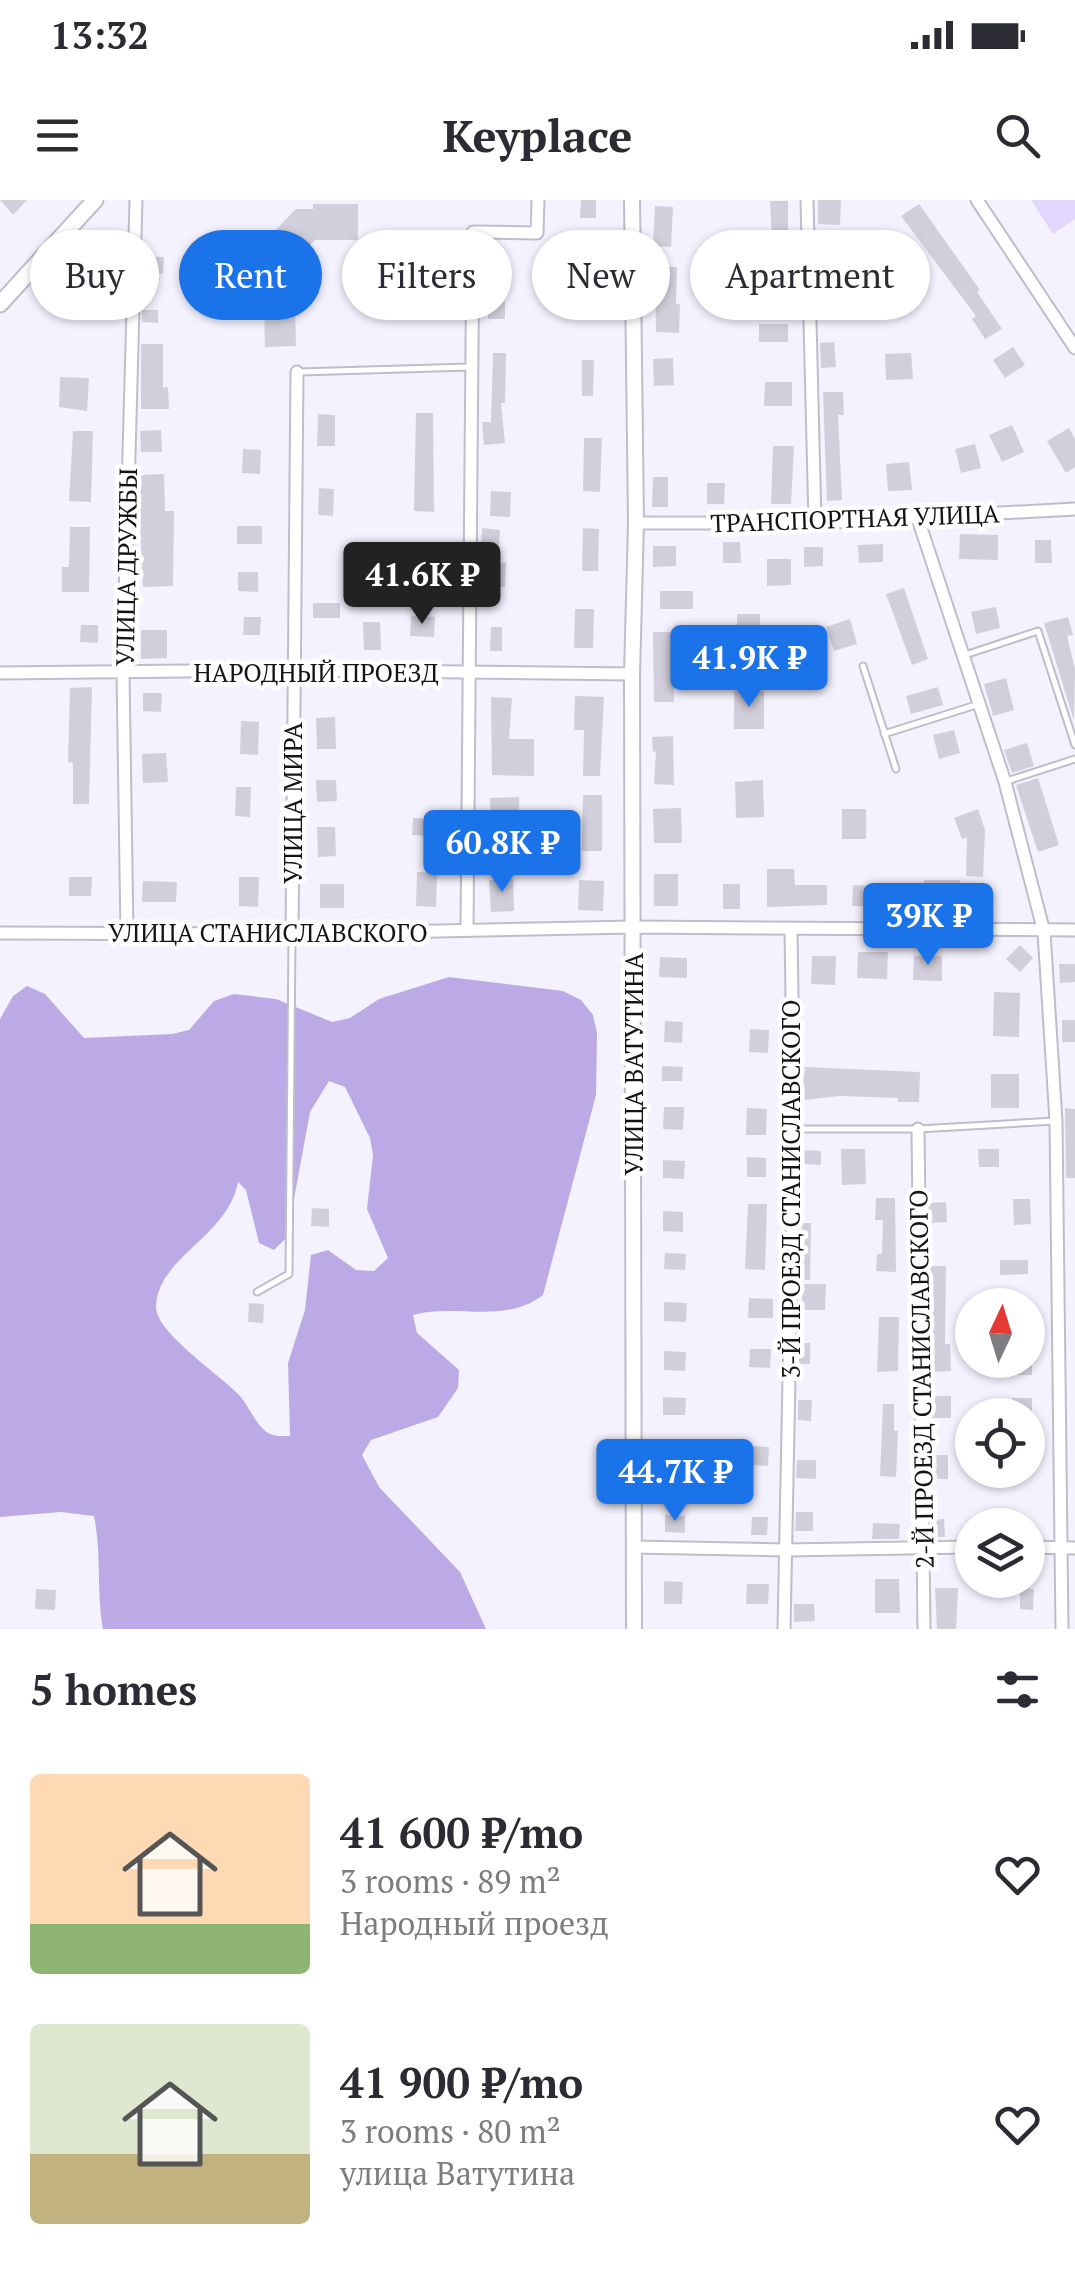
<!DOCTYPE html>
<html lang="en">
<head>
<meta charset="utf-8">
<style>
  :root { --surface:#fff; --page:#f2f2f3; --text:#2b2b33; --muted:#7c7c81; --accent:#1a73e8 }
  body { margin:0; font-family:"PT Serif",serif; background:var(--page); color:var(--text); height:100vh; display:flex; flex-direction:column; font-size:38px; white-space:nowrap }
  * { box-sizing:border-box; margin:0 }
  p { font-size:32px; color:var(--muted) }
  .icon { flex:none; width:55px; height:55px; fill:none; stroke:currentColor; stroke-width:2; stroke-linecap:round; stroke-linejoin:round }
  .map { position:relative; height:1429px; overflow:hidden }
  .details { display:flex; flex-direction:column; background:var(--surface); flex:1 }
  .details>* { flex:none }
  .guide { position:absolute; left:30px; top:30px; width:1015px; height:90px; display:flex; gap:20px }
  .needle { width:65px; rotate:4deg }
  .controls { position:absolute; left:955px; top:1088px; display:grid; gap:20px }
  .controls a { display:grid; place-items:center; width:90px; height:90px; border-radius:50%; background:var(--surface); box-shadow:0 2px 8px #0004; font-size:50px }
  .price { position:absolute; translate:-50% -85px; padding:0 22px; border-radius:10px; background:var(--accent); color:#fff; font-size:32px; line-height:65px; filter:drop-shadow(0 2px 5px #0008) }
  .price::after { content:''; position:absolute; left:50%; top:60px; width:30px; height:22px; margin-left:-15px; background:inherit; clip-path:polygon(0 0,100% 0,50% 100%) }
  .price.on { background:#222; color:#fff }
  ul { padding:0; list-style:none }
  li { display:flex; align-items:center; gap:30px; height:250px; padding:0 30px }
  li span { display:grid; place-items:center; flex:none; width:280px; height:200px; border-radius:10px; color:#555 }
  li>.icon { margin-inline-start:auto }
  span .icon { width:120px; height:120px; fill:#fffc; stroke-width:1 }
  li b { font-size:42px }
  h2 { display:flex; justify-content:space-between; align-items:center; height:120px; padding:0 30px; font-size:42px }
  .tag { padding:0 35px; border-radius:45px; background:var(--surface); box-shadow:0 2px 8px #0004; font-size:35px; line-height:90px }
  .tag.on { background:var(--accent); color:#fff }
  .status { display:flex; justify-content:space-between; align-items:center; height:70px; padding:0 50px; background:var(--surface); direction:ltr }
  .status svg { height:28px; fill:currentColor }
  header { display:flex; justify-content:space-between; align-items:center; height:130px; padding:0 30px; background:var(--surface); font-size:45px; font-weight:800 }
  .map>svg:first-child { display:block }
  .green { fill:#e2d8ff }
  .forest { fill:#bbaae6; fill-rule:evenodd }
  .building { fill:#d2cfdc }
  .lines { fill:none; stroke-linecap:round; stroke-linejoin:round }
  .service-casing { stroke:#c0bdca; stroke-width:9 }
  .minor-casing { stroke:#c0bdca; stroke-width:15 }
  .tertiary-casing { stroke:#c0bdca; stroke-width:18 }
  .secondary-casing { stroke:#c0bdca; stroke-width:19 }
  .service { stroke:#fff; stroke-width:5 }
  .minor { stroke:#fff; stroke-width:11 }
  .tertiary { stroke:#fff; stroke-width:14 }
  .secondary { stroke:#fff; stroke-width:15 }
  .labels { text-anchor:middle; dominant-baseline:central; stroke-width:9; stroke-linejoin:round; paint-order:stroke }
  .street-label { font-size:25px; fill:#141318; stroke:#fff }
</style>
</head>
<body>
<div class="status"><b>13:32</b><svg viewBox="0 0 49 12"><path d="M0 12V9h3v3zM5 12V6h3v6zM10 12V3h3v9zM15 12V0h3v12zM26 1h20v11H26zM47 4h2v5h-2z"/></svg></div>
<header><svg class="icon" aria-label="menu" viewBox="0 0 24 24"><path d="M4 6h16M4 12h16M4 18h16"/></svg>Keyplace<svg class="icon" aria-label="search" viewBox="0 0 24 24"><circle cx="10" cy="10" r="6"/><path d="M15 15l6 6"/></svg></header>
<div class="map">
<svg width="1075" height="1429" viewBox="0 0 1075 1429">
  <rect width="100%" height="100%" fill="#f5f2ff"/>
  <path class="green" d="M1031,0H1075V19L1053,34Z"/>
  <path class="forest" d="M449,777L563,791L581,800L593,815L597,833L596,895L543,1095C504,1125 456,1103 413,1115L417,1133L459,1170L458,1188L438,1217L371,1240L362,1255L379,1287L460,1372L486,1429H103C96,1390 102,1356 94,1316L61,1312L0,1317V819L13,796L27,786L45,794L84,838L172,834L189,830L214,801L234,794L276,799L332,822L350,818L379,799ZM329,881L345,887L370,938L373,955L367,1009L388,1058L374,1071L356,1070L328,1050L311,1055L305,1110L288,1163L290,1236C282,1236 275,1237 268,1233C255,1224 250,1208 240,1196C222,1176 156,1133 156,1107C157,1057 228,1037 238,982L246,990L259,1043L274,1050L287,1037L310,912Z"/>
  <g class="building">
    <path d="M0,0H27L13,15Z"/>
    <path d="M581,0H596V18H580Z"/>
    <path d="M818,0H841L840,25L818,24Z"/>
    <path d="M770,1H788V75L767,74L768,42H772Z"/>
    <path d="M313,4H358V40H315L294,62L296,146L265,147L264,105L260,106V62L264,64L261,45L296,9H313Z"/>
    <path d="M919,4L980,90L977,92L1002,129L985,139L972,119L976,116L901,16Z"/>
    <path d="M655,6L673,7L671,47L653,46Z"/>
    <rect x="426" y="37" width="16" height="37"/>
    <path d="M144,56L164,57L163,74L144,73Z"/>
    <path d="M584,60H600L599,115H584Z"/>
    <path d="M655,67H677L676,104H680L679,133L656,132Z"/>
    <path d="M818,69L844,70L843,89L819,88Z"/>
    <rect x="488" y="80" width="17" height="39"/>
    <path d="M68,89L91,91L89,118L66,116Z"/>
    <path d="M142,110H158V123L142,122Z"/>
    <rect x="759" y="124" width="29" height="18"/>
    <path d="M834,142L836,167L821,168L820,143Z"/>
    <path d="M141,144H163V188L168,187L169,209H141Z"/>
    <path d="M1013,147L1025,165L1005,178L993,160Z"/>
    <path d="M493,153H506L505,203H501L505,243L484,245L482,222H491Z"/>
    <path d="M911,153L913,179L886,180L885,154Z"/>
    <path d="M673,158L674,185L654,186L653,159Z"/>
    <path d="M582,160H594L593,196H582Z"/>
    <path d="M60,177L89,178L87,211L59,207Z"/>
    <path d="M765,182H792V206H764Z"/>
    <path d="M823,192H843L844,215H838L842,300L827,301Z"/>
    <path d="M416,213H433L434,312L414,311Z"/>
    <path d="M318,214L335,215V246H317Z"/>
    <path d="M1012,225L1024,252L1002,262L989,235Z"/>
    <path d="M1069,228L1075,239V267L1066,273L1047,241Z"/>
    <path d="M161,230L162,252H141L140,231Z"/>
    <path d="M73,231H93L91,302L69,301Z"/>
    <path d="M584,238H602L600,292L583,291Z"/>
    <path d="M975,244L981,268L961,273L955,249Z"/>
    <path d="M773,246H794L791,304H771Z"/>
    <path d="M243,249L261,250L260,274L242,273Z"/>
    <path d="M909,262L912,290L888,291L886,264Z"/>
    <path d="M164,274L165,311H174L173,386L143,387L138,275Z"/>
    <path d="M653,277H668V307H652Z"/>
    <path d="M707,283H725L724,304H707Z"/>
    <path d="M319,288L334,289L333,316L318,315Z"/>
    <path d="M491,291L511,292L510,317L490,316Z"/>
    <rect x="237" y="326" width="25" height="18"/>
    <path d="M70,327H90L89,392H62V367H69Z"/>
    <path d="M482,328L500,330L499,349L481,347Z"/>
    <path d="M583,328L599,329L598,371H582Z"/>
    <path d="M960,334L998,335V360L959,359Z"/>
    <path d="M1035,340H1051L1052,363H1035Z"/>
    <path d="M723,342H740L741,363H723Z"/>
    <path d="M883,344V362L859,363L858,345Z"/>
    <path d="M412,346H431L430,388H412Z"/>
    <path d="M653,346H676V366L653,367Z"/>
    <path d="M804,347H823V366L804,367Z"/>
    <path d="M767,359H791V385L767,386Z"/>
    <path d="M488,362L506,363L505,387L487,386Z"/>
    <path d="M238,372H258V392L238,391Z"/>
    <path d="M904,388L928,459L912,465L886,394Z"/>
    <rect x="660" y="391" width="33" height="18"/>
    <rect x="313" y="403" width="27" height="15"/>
    <path d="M996,407L1000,428L976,434L971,412Z"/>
    <path d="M575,409H594L593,448H574Z"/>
    <rect x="737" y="414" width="23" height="29"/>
    <path d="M411,416L435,417L434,437L410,436Z"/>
    <path d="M244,417H261L260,435H243Z"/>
    <path d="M1068,417L1073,435L1067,436L1075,469L1074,521L1044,423Z"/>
    <path d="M850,419L857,444L834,451L826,427Z"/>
    <path d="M363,422H380L381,450H364Z"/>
    <path d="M81,425H98V443L80,442Z"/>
    <path d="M491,427H502V451H490Z"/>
    <path d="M141,430H167V458L141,459Z"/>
    <path d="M653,432H674V502H654Z"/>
    <path d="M1006,478L1014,510L993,516L984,484Z"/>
    <path d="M92,487L89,604H73V563L68,562L70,488Z"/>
    <path d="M938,487L943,505L911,514L906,496Z"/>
    <rect x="734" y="491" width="30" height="38"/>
    <path d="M143,493H162L161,512L143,511Z"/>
    <path d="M575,496L604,497L600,576H583L584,530H574Z"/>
    <path d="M491,497L512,498L509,539H534V576L492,575Z"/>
    <path d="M335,517L336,549H317L316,518Z"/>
    <path d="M241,521L259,522L258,555L240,554Z"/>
    <path d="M954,530L960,553L939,559L933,535Z"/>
    <path d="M673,536L674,585L654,584L656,551L653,552L652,537Z"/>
    <path d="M1027,543L1034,566L1012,573L1004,550Z"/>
    <path d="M166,553L168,582L143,583L142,554Z"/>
    <path d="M1038,578L1059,645L1038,652L1016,585Z"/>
    <path d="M316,580H336L337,601L317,602Z"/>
    <path d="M763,580L764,617L736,618L735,582Z"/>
    <path d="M236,587H251L250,617L235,616Z"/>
    <path d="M583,595H602V651H582Z"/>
    <path d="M519,597L520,654L492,655L490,598Z"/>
    <path d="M681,608L682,643H654L653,609Z"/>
    <rect x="842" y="609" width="24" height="30"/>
    <path d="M978,609L985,630L983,677L966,676L967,637L962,639L954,618Z"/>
    <path d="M413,618L436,619V636L412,635Z"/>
    <path d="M317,627H335L336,656L318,657Z"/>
    <path d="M767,669H794L795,685H827V705L767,707Z"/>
    <path d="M417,672L437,673L436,707L416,706Z"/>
    <rect x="654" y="674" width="24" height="32"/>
    <path d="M69,677H92L91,696H69Z"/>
    <path d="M239,677H259L258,707L239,706Z"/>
    <path d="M513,679L514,711L491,712L489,680Z"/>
    <path d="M579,680L604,681L603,711L578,710Z"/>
    <path d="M924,680H960V707L895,705L894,686L924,685Z"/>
    <path d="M143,681L177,682L176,702H142Z"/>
    <rect x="320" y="684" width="24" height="24"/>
    <rect x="723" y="684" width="17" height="25"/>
    <path d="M853,685L869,686L868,706H852Z"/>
    <path d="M1020,745L1033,758L1020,772L1006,759Z"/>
    <path d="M858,752H888L887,779L857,778Z"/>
    <path d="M812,756H836L835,785L811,784Z"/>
    <path d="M914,756H942V781L913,780Z"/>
    <path d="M660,757L687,758V778L659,777Z"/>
    <path d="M1059,764H1075V782L1060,783Z"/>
    <path d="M994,792L1020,793L1019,837L993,836Z"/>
    <rect x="1062" y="820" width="13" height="22"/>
    <path d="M665,821L683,822L682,843L664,842Z"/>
    <path d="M750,829L769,830L768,853L749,852Z"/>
    <path d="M662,866L683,867L682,881H662Z"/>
    <path d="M804,867L920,872L919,902H898V898L840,896L803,900Z"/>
    <rect x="991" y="874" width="28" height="34"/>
    <path d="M664,907H684L683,930L663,929Z"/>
    <path d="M747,908L767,909L766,935H746Z"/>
    <path d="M1065,908L1075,909V978H1066Z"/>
    <path d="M841,949H865L866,984L842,985Z"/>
    <path d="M978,949H999V967H979Z"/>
    <path d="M803,950L821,951V965L803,964Z"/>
    <path d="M747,957L766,958V977H747Z"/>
    <path d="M663,960L685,961L684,979L663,978Z"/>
    <path d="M876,998H895L896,1072L876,1071L877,1054H882L883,1020H875Z"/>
    <path d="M1013,999H1030L1031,1024L1014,1025Z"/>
    <path d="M946,1002L947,1022L928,1023V1003Z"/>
    <path d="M748,1004H767L765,1070L745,1069Z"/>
    <path d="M312,1008L329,1009V1027L311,1026Z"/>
    <path d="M663,1011L683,1012V1032L663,1031Z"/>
    <path d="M802,1023H811L810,1080H800Z"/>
    <path d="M665,1053L686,1054L685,1070L664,1069Z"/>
    <path d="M1000,1060H1028V1074L1000,1075Z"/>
    <path d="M929,1066H946L945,1144H950L951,1171L930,1172Z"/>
    <path d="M802,1084H826L825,1110H802Z"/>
    <path d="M749,1098L773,1099V1118H748Z"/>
    <path d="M664,1102L687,1103L686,1122L664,1121Z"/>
    <path d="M249,1103L264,1104L263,1123L248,1122Z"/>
    <path d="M879,1117H899L898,1171L877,1172Z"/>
    <rect x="799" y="1143" width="11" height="21"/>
    <path d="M750,1149H771L770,1168L749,1167Z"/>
    <path d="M664,1151L686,1152L685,1171L664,1170Z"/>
    <rect x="1011" y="1160" width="21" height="15"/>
    <rect x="931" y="1196" width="20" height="22"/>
    <path d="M663,1197L686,1198L685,1215H663Z"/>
    <rect x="1012" y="1198" width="20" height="17"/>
    <path d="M798,1200H812L811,1221L798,1220Z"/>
    <path d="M883,1204H894V1231H898L896,1277L880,1276Z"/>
    <path d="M663,1246L686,1247L685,1266L662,1265Z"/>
    <path d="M750,1246L769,1247L768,1266L749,1265Z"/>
    <path d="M931,1255H948V1279H932Z"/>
    <path d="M797,1260H816V1279L796,1278Z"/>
    <path d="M796,1312H813V1331H795Z"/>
    <path d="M665,1315L685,1316V1333L665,1332Z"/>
    <path d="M752,1317H768L767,1335H751Z"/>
    <path d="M944,1319L945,1337H932V1320Z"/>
    <path d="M873,1323L900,1324L899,1339H872Z"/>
    <path d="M875,1379H899L900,1413H875Z"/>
    <path d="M664,1381L683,1382L682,1404H664Z"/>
    <path d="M747,1384H769L768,1404H746Z"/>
    <path d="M935,1388H958L956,1429H937Z"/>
    <path d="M1020,1388L1034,1389L1033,1410L1020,1409Z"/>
    <path d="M36,1389L56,1390L55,1410L35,1409Z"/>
    <path d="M794,1404H814L815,1421L794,1422Z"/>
  </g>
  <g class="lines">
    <g class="service-casing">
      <g id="service">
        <path d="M300,172L469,167"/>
        <path d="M965,455L1038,431L1075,545"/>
        <path d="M863,466L896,569"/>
        <path d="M884,534L976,505"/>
        <path d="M1007,581L1075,559"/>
        <path d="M797,929H918L1056,921"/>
        <path d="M257,1092L289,1074L292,737"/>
      </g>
    </g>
    <g class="minor-casing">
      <g id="minor">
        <path d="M807,0L815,323"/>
        <path d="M977,0L1075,148"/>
        <path d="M918,319L1005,582L1044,732L1056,921L1062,1429"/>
        <path d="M636,323H815L1075,309"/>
        <path d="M0,473L292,470L632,474"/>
        <path d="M467,730L473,32L537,33L538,0"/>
        <path d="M0,733L292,734L633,727L1075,730"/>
        <path d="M127,733L123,473L136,0"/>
        <path d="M292,734L297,172"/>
        <path d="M918,929L924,1429"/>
        <path d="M634,1347L785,1350L972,1347"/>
        <path d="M1028,1347L1075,1348"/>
        <path d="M784,1429L794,929L791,729"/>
      </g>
    </g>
    <g class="tertiary-casing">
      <path id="tertiary" d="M632,0L636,323L632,474L634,1429"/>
    </g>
    <g class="secondary-casing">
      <path id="secondary" d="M0,104L95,0"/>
    </g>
    <use href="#service" class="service"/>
    <use href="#minor" class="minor"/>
    <use href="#tertiary" class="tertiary"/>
    <use href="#secondary" class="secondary"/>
  </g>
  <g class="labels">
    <g class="street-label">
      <text transform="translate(855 318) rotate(-2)">ТРАНСПОРТНАЯ УЛИЦА</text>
      <text transform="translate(126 367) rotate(-89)">УЛИЦА ДРУЖБЫ</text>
      <text x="316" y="472">НАРОДНЫЙ ПРОЕЗД</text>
      <text transform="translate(292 603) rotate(-90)">УЛИЦА МИРА</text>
      <text x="268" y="732">УЛИЦА СТАНИСЛАВСКОГО</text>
      <text transform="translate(633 864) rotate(-90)">УЛИЦА ВАТУТИНА</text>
      <text transform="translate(790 989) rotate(-90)">3-Й ПРОЕЗД СТАНИСЛАВСКОГО</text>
      <text transform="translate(921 1179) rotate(-91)">2-Й ПРОЕЗД СТАНИСЛАВСКОГО</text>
    </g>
  </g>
</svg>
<div class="controls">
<a><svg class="needle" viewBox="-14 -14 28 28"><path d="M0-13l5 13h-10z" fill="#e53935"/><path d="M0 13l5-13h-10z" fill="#7c7c81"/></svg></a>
<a><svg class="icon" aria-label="locate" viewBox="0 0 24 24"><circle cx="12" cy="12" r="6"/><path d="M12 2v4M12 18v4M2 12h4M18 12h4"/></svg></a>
<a><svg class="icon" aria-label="layers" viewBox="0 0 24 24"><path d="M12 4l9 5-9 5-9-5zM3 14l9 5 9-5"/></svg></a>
</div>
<b class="price on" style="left:422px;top:427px">41.6K ₽</b>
<b class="price" style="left:749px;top:510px">41.9K ₽</b>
<b class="price" style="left:502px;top:695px">60.8K ₽</b>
<b class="price" style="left:928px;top:768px">39K ₽</b>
<b class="price" style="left:675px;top:1324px">44.7K ₽</b>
<div class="guide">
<a class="tag">Buy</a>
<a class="tag on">Rent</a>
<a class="tag">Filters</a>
<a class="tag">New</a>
<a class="tag">Apartment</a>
</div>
</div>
<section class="details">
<h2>5 homes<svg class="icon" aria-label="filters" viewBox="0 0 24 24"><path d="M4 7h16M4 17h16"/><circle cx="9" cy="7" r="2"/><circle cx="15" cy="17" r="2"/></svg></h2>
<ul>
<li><span style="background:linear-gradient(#ffd9b3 75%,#8fb573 0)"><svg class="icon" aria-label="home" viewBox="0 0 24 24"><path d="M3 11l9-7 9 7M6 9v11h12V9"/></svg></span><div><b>41 600 ₽/mo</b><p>3 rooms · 89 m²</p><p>Народный проезд</p></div><svg class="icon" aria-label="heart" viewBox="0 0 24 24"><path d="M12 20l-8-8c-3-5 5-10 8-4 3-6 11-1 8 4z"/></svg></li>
<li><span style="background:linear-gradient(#dfe7d0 65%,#c2b280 0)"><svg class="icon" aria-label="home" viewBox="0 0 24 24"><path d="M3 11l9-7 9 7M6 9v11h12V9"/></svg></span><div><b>41 900 ₽/mo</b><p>3 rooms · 80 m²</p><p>улица Ватутина</p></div><svg class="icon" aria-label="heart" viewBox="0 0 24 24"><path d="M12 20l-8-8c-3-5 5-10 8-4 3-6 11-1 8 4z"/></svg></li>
</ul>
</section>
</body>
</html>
